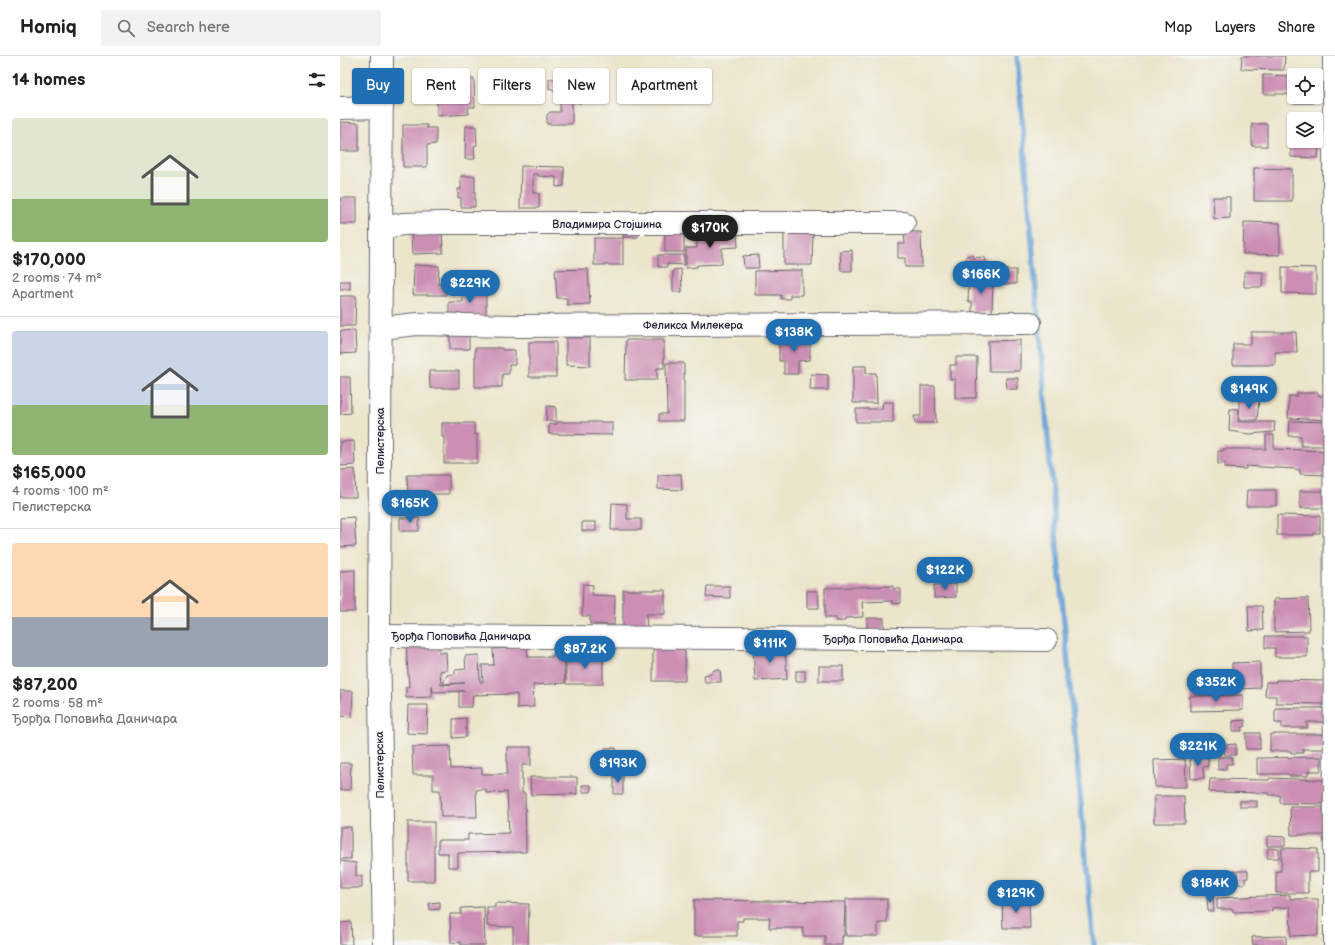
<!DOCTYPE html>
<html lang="en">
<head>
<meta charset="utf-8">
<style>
  :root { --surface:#fff; --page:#f2f2f2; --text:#222; --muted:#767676; --line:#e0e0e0; --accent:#1f6fb2 }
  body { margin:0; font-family:"Balsamiq Sans",sans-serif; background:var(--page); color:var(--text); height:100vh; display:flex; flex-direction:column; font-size:15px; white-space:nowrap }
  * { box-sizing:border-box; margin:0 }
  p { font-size:13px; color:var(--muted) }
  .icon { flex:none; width:22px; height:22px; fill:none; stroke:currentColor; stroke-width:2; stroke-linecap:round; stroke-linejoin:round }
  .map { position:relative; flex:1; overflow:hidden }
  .sheet { display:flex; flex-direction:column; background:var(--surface); width:340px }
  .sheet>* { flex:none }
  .top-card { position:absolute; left:12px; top:12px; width:380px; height:36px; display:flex; gap:8px }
  .fabs { position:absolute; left:947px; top:12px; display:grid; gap:8px }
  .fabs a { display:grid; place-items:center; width:36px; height:36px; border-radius:4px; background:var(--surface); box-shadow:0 1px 3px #0004; font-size:20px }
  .price { position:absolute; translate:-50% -34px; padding:0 9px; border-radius:14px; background:var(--accent); color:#fff; font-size:13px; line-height:26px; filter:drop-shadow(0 1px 2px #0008) }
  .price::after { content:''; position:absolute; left:50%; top:24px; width:12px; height:9px; margin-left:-6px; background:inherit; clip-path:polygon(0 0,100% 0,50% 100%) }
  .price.on { background:#222; color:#fff }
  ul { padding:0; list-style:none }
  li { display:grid; align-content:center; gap:8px; height:212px; padding:0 12px }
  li+li { border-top:1px solid var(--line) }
  li span { display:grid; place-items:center; height:124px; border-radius:4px; color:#555 }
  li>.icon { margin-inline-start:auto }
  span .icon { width:72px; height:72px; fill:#fffc; stroke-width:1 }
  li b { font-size:17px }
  h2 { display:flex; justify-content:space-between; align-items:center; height:48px; padding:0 12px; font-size:17px }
  .pill { padding:0 14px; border-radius:4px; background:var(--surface); box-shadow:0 1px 3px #0004; font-size:14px; line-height:36px }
  .pill.on { background:var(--accent); color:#fff }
  header { display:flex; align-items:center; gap:24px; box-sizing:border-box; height:56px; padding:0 20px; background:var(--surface); border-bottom:1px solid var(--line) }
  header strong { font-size:19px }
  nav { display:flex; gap:22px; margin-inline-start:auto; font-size:14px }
  .search { width:280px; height:36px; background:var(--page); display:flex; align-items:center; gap:10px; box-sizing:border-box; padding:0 14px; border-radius:4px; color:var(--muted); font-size:15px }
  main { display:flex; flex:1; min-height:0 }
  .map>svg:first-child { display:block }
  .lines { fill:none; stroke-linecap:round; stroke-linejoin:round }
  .stream { stroke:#67a1d6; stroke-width:5.5 }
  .building { fill:#cc8fb4 }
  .minor-casing { stroke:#68666d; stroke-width:24 }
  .minor { stroke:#fff; stroke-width:22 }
  .labels { text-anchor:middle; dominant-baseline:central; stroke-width:3; stroke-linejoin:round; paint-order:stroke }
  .street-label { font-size:11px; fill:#22223b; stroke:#f6f6f2 }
</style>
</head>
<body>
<header>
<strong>Homiq</strong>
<div class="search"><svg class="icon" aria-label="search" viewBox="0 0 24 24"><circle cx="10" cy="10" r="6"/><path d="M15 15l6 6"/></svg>Search here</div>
<nav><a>Map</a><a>Layers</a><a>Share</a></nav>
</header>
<main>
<section class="sheet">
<h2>14 homes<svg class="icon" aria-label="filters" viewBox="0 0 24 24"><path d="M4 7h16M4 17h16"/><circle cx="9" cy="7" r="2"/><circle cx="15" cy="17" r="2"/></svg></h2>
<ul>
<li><span style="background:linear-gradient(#dfe7d0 65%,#8fb573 0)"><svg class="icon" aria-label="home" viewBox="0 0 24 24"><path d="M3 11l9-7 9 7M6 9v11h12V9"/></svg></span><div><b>$170,000</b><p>2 rooms · 74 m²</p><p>Apartment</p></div></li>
<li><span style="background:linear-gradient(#c9d6e8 60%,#8fb573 0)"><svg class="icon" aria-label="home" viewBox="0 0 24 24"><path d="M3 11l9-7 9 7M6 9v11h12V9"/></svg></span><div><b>$165,000</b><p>4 rooms · 100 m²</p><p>Пелистерска</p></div></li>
<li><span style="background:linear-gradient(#ffd9b3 60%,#9aa5b1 0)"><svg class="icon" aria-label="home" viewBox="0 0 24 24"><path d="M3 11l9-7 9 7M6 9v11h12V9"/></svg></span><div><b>$87,200</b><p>2 rooms · 58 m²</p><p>Ђорђа Поповића Даничара</p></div></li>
</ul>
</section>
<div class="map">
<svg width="995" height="889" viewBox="0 0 995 889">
  <rect width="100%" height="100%" fill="#f6f6f2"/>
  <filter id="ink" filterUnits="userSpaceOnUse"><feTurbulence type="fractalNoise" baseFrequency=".025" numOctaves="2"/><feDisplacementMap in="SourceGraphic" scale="8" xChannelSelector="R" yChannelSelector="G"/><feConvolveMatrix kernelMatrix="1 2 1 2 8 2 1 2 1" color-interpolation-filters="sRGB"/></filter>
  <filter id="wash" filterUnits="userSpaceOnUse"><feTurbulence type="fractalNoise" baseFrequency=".012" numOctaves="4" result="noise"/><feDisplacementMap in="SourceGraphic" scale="16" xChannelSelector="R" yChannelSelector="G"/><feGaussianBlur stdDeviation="0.9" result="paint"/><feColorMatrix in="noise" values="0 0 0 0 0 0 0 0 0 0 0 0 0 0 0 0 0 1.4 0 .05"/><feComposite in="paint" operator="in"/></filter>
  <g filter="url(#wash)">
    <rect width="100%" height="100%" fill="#ebe5ca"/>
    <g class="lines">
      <path class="stream" d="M677,0L715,468L754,889"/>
    </g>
    <g id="blocks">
      <g class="building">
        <path d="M902,0H945L944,14L901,13Z"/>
        <path d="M923,19L954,20V40H948V38H923Z"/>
        <path d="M134,23L135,51H128L129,58L97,60V32H94V24Z"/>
        <path d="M209,23H232V34H241V47L232,46V68H207V59L210,56H220V44L211,32L209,33Z"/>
        <rect x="954" y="41" width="19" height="6"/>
        <path d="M0,66L19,67V95H0Z"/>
        <rect x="912" y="68" width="15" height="22"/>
        <path d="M63,69H87V72H96V88L87,89V111H63Z"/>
        <path d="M126,70H136L137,89L134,90L135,103H125Z"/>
        <path d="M951,74H954V85H976V75H979L978,102L951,101Z"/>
        <path d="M181,110L224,111V130L216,131V121L198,120V118H193V137H199V152H180Z"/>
        <path d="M914,112L952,113V145H914Z"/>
        <path d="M121,120H135V151H121V141L118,142V133H121Z"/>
        <path d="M873,141H890V162L874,163Z"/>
        <path d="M2,142H17V168H0V143Z"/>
        <path d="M904,166L940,167V199L903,198Z"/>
        <path d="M102,170L103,197L72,198L71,171Z"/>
        <path d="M284,172H299L298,181H283Z"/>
        <rect x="325" y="172" width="19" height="24"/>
        <path d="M444,174H473L472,209H444Z"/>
        <path d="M357,176L397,177L398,191L382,192V208L357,209V211L346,212V192H357Z"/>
        <path d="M564,176H581L582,211H565V202H558V188H565Z"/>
        <rect x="254" y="182" width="29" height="27"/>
        <path d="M512,194V215H501L500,195Z"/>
        <path d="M318,199H344V209L327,208V211H318Z"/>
        <path d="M418,199L419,212H404L403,200Z"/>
        <path d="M633,199V202L645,201L646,211L626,212V200Z"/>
        <path d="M74,209L99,210L98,228L105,229L106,239H73Z"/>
        <path d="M942,211L976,212V238L942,237Z"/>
        <path d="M248,213L250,248L227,249V242H217L215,214Z"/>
        <path d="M341,213L342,236H333V214Z"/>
        <path d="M462,214V239H450V243H441V239H415V215Z"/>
        <rect x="664" y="214" width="12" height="14"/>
        <path d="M904,216H923L922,231H904Z"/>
        <path d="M629,223H653L652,256H632V246H628Z"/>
        <rect x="0" y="225" width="10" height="8"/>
        <path d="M123,232H146V260H109V246H123Z"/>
        <path d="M0,240H16L15,270H0Z"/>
        <path d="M15,274L16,297L0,298V275Z"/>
        <rect x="110" y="275" width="19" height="18"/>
        <path d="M911,276H956L957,296H935V309H893V288H911Z"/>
        <path d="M443,280H460V282H470V304L458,305V318H444V305H439V288H442Z"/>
        <path d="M226,282H250V310L226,309Z"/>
        <path d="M286,284H324V312H317V324H285Z"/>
        <path d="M680,284V315H649L648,285Z"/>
        <rect x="189" y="286" width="27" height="35"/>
        <path d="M135,292H162V294H175V309H169V318H162V331H135Z"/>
        <path d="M616,301H637L636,342H615V323H610V309H616Z"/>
        <path d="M326,307H344V365H319V358H327Z"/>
        <path d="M513,310H526V317H536L537,347H513Z"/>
        <path d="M89,315H119V332H90Z"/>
        <path d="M471,318L488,319V334H470Z"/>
        <path d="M0,321H10L11,357L0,358Z"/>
        <path d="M666,322H678V333H667Z"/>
        <path d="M581,330H595L596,367H575L574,360H581Z"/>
        <path d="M957,337H978L979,340H988V364L948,362L949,340H957Z"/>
        <path d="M899,344H919L917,364H899Z"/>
        <path d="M543,346H553V366H516V353H542Z"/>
        <path d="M207,350L216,351V365H206Z"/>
        <path d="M890,353H899L898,366H935L934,376L909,378L889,375Z"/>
        <path d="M950,365L989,366L988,390H961V380H949Z"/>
        <path d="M217,366H272V379L209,378V368H217Z"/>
        <path d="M102,367H134V378H137V407H104V381H102Z"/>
        <path d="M926,379H934V393L988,395L987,419L960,418V414L955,413L906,410V413L885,412V406H883V408H878V395H883V393H926Z"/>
        <path d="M14,385L15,409L0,410V386Z"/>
        <path d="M15,413L16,441H0V414Z"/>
        <path d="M341,418L342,434L318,433V419Z"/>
        <path d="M67,419H109V438H68Z"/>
        <path d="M907,434H936V450H906Z"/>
        <rect x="960" y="435" width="27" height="17"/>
        <path d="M272,447L287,448V463H301V474H271Z"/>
        <path d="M937,459L980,460V477H974V479H937Z"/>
        <path d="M14,461L16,490L0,491V462Z"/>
        <rect x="60" y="462" width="19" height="13"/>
        <rect x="242" y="466" width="14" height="9"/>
        <path d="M15,514V556H0V515Z"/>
        <path d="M243,528L253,529L252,539L275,540L274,569L250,568V560H242Z"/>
        <path d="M616,528V541L594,542V529Z"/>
        <path d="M367,530H390V542L366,541Z"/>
        <path d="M553,530V533H561V547L553,548V545L522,546L523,561L505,562V565H496V562H485V532Z"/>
        <path d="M283,534H325V558H306L307,572H283Z"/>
        <path d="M467,535H478L479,552H467Z"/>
        <path d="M968,542L969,575L934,576V543Z"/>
        <path d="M908,550H922L923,574L909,575Z"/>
        <rect x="527" y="562" width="17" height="12"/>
        <path d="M925,580H967V601H935V592H925Z"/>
        <path d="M99,587V597L106,596L107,614L100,615L101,629L125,627L103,628L107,619L115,618V614L126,613L125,600L139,599L140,626H143L142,609H154L153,593L187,591L188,601H212V599H224L225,627L193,629L194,651L177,652V638L133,639L132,651H119V635H125L93,636L92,629V641L66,642V631H69L66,589Z"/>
        <path d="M313,591L345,593V625H313Z"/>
        <path d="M445,592L447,623L415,625L413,593Z"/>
        <path d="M240,599H263V628H226V602H239Z"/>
        <path d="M920,606V632L899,633V624H892V607Z"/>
        <rect x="479" y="610" width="24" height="15"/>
        <path d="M374,614H380L381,626H365L364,619L371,618Z"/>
        <rect x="456" y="615" width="9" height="10"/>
        <path d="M858,623L859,634H850L849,624Z"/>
        <path d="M936,624L986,625V648L936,647V640H925L926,626H936Z"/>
        <path d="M0,635H13L12,661L0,660Z"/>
        <path d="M903,639V654L850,655V640Z"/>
        <path d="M68,649H88L87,678L67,677Z"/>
        <path d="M935,652H984V666H967V672H942V667H935Z"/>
        <path d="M126,662V681L113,682V663Z"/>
        <path d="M905,664V671H902V675H893V665Z"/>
        <rect x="906" y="677" width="14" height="16"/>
        <path d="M930,678H985V693H963V697H951V695H930Z"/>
        <path d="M851,680H865V688H870L869,700H851Z"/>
        <path d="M884,687V689L896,688V699H885L884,695H879V699H871V688Z"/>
        <path d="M110,690L111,713L142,712V718H167V691H191V709H182V737H185L186,796L118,797V811H108V797H98V784H128V778L169,777L167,736L146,737V733L136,734L137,761H101L100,734H93V719H73L72,691Z"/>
        <path d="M265,692H276L277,710H265Z"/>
        <path d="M850,701H868V710L863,711L864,722L851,723Z"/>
        <path d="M878,701H892V708H886V713L878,714Z"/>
        <path d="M981,701V715H968V720H949V718H917V702Z"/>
        <path d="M845,703L846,731H815L814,704Z"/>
        <path d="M0,707H11L10,734H0Z"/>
        <rect x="274" y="717" width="9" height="21"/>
        <path d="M190,721H237V738L191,739Z"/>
        <path d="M930,722L984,724L983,748L940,747V739H929V737L869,736L870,723L929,724Z"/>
        <path d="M242,729H251V736H243Z"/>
        <path d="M814,740H844L845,767H814Z"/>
        <rect x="900" y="745" width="17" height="6"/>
        <path d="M950,751H983L984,779H951Z"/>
        <rect x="68" y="766" width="26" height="59"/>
        <rect x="0" y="771" width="11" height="32"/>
        <path d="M927,780L945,781V790H927Z"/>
        <path d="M928,792L939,793V802H927Z"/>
        <path d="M942,792L978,793V816H968V837H936V815H941Z"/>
        <path d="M0,805L16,807V820H22V832H0Z"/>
        <path d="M881,815H895V823H891V826H881Z"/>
        <path d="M897,815H908V822H905V828H898Z"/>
        <path d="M950,839V843H978V879L951,880L950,851L932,852V855L893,856V853H877V842Z"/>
        <path d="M867,840H873L874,855H868Z"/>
        <path d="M506,843H547V867H538V880H506Z"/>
        <path d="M662,843H689L690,872H663Z"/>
        <path d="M354,844L505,846L504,880H502V889H485V880H463V872H429L430,862H403V865H397V880H354Z"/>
        <path d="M100,846V853L90,854L89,847Z"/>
        <path d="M155,847L189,848L188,889H173V871L147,870V851H155Z"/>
        <path d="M144,851L145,889H121V886L111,887L110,858H121V852Z"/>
        <path d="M11,866L12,889H0V867Z"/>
        <path d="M946,880V889H913L912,881Z"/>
      </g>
    </g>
  </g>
  <g filter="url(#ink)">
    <use href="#blocks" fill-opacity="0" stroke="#68666d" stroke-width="1"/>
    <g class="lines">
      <g class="minor-casing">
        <g id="minor">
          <path d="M42,0L39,580L44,889"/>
          <path d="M994,0L995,889"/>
          <path d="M0,52L42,51"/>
          <path d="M41,172L63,168L101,167H564"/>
          <path d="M41,272L77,268L177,270L690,267"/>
          <path d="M39,580L706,584"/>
        </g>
      </g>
      <use href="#minor" class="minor"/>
    </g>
  </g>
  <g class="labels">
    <g class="street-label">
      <text x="267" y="168">Владимира Стојшина</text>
      <text x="353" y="269">Феликса Милекера</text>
      <text transform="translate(40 385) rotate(-90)">Пелистерска</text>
      <text x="121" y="580">Ђорђа Поповића Даничара</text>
      <text x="553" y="583">Ђорђа Поповића Даничара</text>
      <text transform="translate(40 709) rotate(-91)">Пелистерска</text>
    </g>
  </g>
</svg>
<div class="fabs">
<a><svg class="icon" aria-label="locate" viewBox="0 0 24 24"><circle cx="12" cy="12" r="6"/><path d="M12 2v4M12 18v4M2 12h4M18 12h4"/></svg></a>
<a><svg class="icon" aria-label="layers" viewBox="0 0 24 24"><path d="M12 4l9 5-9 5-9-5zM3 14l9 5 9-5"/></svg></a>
</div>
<b class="price on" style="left:370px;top:193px">$170K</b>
<b class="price" style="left:641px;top:239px">$166K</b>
<b class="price" style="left:130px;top:248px">$229K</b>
<b class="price" style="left:454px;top:297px">$138K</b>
<b class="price" style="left:909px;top:354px">$149K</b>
<b class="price" style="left:70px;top:468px">$165K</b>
<b class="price" style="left:605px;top:535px">$122K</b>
<b class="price" style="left:430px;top:608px">$111K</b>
<b class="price" style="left:245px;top:614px">$87.2K</b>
<b class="price" style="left:876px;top:647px">$352K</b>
<b class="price" style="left:858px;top:711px">$221K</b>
<b class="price" style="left:278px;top:728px">$193K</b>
<b class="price" style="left:870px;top:848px">$184K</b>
<b class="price" style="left:676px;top:858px">$129K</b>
<div class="top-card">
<a class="pill on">Buy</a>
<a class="pill">Rent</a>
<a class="pill">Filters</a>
<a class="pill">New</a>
<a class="pill">Apartment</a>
</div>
</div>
</main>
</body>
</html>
